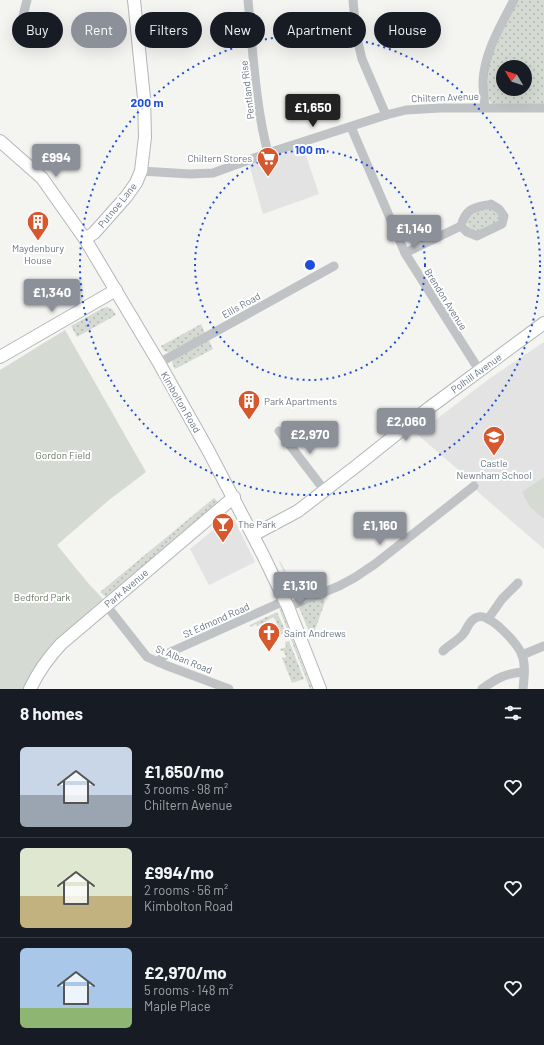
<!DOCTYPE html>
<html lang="en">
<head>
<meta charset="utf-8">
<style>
  :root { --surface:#171b24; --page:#20242c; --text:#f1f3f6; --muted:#9ea1a6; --line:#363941; --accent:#8c9099 }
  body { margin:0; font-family:Barlow,sans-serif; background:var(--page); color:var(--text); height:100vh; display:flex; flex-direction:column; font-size:15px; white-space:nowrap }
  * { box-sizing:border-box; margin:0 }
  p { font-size:13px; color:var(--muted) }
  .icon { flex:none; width:22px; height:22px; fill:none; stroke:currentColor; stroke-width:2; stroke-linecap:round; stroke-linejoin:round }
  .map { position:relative; height:689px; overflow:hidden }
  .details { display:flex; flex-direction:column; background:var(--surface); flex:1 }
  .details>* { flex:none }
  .hud { position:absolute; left:12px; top:12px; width:520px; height:36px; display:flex; gap:8px }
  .needle { width:26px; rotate:309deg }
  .tools { position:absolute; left:496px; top:60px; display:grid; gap:8px }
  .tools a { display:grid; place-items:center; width:36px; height:36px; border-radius:50%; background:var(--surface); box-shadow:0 4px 16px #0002; font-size:20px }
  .price { position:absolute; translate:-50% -34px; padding:0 9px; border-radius:4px; background:var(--accent); color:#fff; font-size:13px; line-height:26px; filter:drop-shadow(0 1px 2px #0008) }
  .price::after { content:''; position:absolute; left:50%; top:24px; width:12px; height:9px; margin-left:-6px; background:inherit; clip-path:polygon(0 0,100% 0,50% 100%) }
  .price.current { background:#222; color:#fff }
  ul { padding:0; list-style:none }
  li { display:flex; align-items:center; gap:12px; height:100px; padding:0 20px }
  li+li { border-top:1px solid var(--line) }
  li span { display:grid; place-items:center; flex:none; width:112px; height:80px; border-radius:6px; color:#555 }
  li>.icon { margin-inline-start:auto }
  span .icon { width:48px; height:48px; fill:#fffc; stroke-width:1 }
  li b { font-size:17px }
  h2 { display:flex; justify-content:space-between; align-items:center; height:48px; padding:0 20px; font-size:17px }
  .pill { padding:0 14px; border-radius:18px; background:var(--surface); box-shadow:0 4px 16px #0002; font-size:14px; line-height:36px }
  .pill.current { background:var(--accent); color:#fff }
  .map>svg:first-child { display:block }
  .built { fill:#e2e3e2 }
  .grass { fill:url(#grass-dots); fill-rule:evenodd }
  .park { fill:#d5dbd2 }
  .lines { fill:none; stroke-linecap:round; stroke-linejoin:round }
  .secondary-casing { stroke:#b2b7ba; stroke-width:14 }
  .street { stroke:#bfc3c6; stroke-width:9 }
  .secondary { stroke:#fff; stroke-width:12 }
  .ring { fill:none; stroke:#1d4ed8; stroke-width:2; stroke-dasharray:2 4 }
  .labels { text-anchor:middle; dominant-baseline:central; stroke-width:4; stroke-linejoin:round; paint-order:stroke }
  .street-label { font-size:10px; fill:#657480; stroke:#fff }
  .poi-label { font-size:10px; fill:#657480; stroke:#fff; text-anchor:start }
  .park-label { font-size:10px; fill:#677764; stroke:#fff }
  .centre { fill:#1d4ed8; stroke:#fff; stroke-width:2 }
  .ring-label { font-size:12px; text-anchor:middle; font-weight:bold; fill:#1d4ed8; stroke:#fff; stroke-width:4; stroke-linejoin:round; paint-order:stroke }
</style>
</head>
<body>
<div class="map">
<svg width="544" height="689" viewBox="0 0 544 689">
  <defs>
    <pattern id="grass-dots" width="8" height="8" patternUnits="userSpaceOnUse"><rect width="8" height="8" fill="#d5dbd2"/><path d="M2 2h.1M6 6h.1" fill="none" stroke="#b0b6b0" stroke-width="1.8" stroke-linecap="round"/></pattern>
  </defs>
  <rect width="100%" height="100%" fill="#f4f4f1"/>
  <g class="built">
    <path d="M303,147L319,194L263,214L249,164Z"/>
    <path d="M544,342V549L478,492L469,479L417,434L489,379Z"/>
    <path d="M231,517L234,519L255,562L209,585L190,549L228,518Z"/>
  </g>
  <g class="grass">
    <path d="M518,0H544V106H494L486,97L490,60L504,28ZM503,67H525V89H503Z"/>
    <path d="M492,208L501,218L497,223L477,232L469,228L466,221L469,213Z"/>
    <path d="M107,307L112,309L116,315L77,337L71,326L103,308Z"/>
    <path d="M201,324L205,333L169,352L164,351L161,346Z"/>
    <path d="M209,340L213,349L175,369L172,363L173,360Z"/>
    <path d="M214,498L218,502L106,597L100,592Z"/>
    <path d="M279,561H280L297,594L322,583L325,587L296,598Z"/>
    <path d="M323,597L325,602L312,638L299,608Z"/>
    <path d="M279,608L283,609L287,615L285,619L312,689H310Z"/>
    <path d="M277,612L286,632L281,634L274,617L257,626L256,624L251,627L250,625Z"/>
    <path d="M289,641L304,679L292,683L282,658L286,657L283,650L281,651L280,649L286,647L285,642Z"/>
  </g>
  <g class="park">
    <path d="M65,330L146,472L109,500L57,545L88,583L103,599C71,628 42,649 23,689H0V370Z"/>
    <path d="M544,477V519L530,507L522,492Z"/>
  </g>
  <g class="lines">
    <g class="secondary-casing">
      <g id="secondary">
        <path d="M0,141L42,178L85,239L159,363L208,450L263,555L288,607L320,689"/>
        <path d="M85,239L94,233L126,197L136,183L141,171L145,137L144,98L134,0"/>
        <path d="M0,357L116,290"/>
        <path d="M253,535L298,511L359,464L429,408L544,323"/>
        <path d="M30,689C38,672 48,658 61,644L234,497"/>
      </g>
    </g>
    <g class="street">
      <path d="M248,0C253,51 255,104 268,153"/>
      <path d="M353,0L356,34L362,59L386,115"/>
      <path d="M23,16L27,0"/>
      <path d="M485,107C484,99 483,90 483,82C484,53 501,25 514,0"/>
      <path d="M351,127L405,253L479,370"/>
      <path d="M141,171L190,174L213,173L268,153L386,115L406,110L440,108H544"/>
      <path d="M405,253L461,226C466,207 475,208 491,204L499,209L504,216L502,224L477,236L467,232L461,226"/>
      <path d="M159,363L334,266"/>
      <path d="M279,431L325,491"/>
      <path d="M106,605L147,657L165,665L229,689"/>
      <path d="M288,607L339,586L354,578L375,564L474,486"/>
      <path d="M488,619L502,599L518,583"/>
      <path d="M443,651C449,645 459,640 464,633C468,627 470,619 478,617C490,613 518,644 522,655C526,665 524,679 523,689"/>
      <path d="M522,655L544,646"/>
      <path d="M158,662L166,654L284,601"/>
      <path d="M482,689C497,678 506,673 524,672"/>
    </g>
    <use href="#secondary" class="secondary"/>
  </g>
  <g class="ring">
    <circle cx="310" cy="265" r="115"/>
    <circle cx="310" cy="265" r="230"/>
  </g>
  <defs>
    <g id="supermarket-pin" transform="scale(1.15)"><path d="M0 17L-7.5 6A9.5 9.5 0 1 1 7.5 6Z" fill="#d6582f" stroke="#fff"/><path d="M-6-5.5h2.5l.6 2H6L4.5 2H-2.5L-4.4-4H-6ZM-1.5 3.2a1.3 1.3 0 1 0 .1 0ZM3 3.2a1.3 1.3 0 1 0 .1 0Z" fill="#fff"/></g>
    <g id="building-pin" transform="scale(1.15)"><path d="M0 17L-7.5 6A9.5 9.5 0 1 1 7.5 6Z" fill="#d6582f" stroke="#fff"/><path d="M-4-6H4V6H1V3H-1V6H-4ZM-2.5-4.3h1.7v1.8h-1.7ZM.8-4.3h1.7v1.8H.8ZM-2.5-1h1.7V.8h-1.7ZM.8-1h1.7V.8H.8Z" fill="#fff"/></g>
    <g id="school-pin" transform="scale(1.15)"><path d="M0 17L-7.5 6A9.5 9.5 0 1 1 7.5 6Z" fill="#d6582f" stroke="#fff"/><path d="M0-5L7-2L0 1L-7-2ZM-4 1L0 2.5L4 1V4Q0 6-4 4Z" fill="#fff"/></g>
    <g id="bar-pin" transform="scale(1.15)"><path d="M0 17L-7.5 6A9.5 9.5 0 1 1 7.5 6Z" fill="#d6582f" stroke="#fff"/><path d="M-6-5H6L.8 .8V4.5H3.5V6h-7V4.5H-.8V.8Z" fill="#fff"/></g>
    <g id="church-pin" transform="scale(1.15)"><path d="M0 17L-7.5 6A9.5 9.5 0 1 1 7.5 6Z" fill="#d6582f" stroke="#fff"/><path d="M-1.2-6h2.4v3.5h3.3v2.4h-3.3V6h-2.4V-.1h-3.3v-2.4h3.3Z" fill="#fff"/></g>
  </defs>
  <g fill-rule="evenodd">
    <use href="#supermarket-pin" x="268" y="158"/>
    <use href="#building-pin" x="38" y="222"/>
    <use href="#building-pin" x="249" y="401"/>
    <use href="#school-pin" x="494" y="437"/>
    <use href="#bar-pin" x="223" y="524"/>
    <use href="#church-pin" x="269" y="633"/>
  </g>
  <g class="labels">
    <g class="street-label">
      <text transform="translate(247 90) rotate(-97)">Pentland Rise</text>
      <text transform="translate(445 97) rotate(-2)">Chiltern Avenue</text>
      <text transform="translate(117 205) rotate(-51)">Putnoe Lane</text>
      <text transform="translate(446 299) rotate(58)">Brendon Avenue</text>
      <text transform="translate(241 305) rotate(-29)">Ellis Road</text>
      <text transform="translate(476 373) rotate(-36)">Polhill Avenue</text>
      <text transform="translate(181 402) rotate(60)">Kimbolton Road</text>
      <text transform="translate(126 588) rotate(-40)">Park Avenue</text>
      <text transform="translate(216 620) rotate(-24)">St Edmond Road</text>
      <text transform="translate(184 659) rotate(22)">St Alban Road</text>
    </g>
    <g class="poi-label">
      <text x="252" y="158" text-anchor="end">Chiltern Stores</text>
      <text x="38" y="248" text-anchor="middle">Maydenbury<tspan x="38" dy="12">House</tspan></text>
      <text x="264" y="401">Park Apartments</text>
      <text x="494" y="463" text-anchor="middle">Castle<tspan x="494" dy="12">Newnham School</tspan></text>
      <text x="238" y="524">The Park</text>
      <text x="284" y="633">Saint Andrews</text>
    </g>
    <g class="park-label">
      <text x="63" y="455">Gordon Field</text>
      <text x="42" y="597">Bedford Park</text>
    </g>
  </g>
  <circle cx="310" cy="265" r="6" class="centre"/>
  <g class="ring-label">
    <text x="147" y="107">200 m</text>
    <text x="310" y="154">100 m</text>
  </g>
</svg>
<div class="tools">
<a><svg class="needle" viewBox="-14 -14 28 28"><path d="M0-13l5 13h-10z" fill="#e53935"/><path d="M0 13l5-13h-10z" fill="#9ea1a6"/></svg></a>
</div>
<b class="price current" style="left:313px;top:128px">£1,650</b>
<b class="price" style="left:56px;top:178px">£994</b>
<b class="price" style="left:414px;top:249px">£1,140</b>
<b class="price" style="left:52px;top:313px">£1,340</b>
<b class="price" style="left:406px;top:442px">£2,060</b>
<b class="price" style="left:310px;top:455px">£2,970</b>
<b class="price" style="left:380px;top:546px">£1,160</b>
<b class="price" style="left:300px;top:606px">£1,310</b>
<div class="hud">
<a class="pill">Buy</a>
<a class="pill current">Rent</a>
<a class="pill">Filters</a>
<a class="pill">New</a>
<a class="pill">Apartment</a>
<a class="pill">House</a>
</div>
</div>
<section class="details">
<h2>8 homes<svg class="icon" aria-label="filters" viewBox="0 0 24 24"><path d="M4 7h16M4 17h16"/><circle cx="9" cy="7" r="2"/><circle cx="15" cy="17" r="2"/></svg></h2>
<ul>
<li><span style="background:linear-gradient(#c9d6e8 60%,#9aa5b1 0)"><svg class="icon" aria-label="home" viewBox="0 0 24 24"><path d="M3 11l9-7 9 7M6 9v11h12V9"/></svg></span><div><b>£1,650/mo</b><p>3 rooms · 98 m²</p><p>Chiltern Avenue</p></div><svg class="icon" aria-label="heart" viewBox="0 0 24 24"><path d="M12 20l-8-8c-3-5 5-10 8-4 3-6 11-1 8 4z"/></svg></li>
<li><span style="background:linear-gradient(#dfe7d0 60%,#c2b280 0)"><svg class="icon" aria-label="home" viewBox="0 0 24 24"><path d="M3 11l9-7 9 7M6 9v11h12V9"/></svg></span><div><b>£994/mo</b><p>2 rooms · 56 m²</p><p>Kimbolton Road</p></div><svg class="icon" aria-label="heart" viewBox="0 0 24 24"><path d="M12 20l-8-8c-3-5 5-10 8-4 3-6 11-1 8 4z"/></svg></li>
<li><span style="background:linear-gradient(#a9c7e8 75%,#8fb573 0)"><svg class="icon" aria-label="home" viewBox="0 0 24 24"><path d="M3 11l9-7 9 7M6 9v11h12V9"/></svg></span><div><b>£2,970/mo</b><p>5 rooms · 148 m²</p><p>Maple Place</p></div><svg class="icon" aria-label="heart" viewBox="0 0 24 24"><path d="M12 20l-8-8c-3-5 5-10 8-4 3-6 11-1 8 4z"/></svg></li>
</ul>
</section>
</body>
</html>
